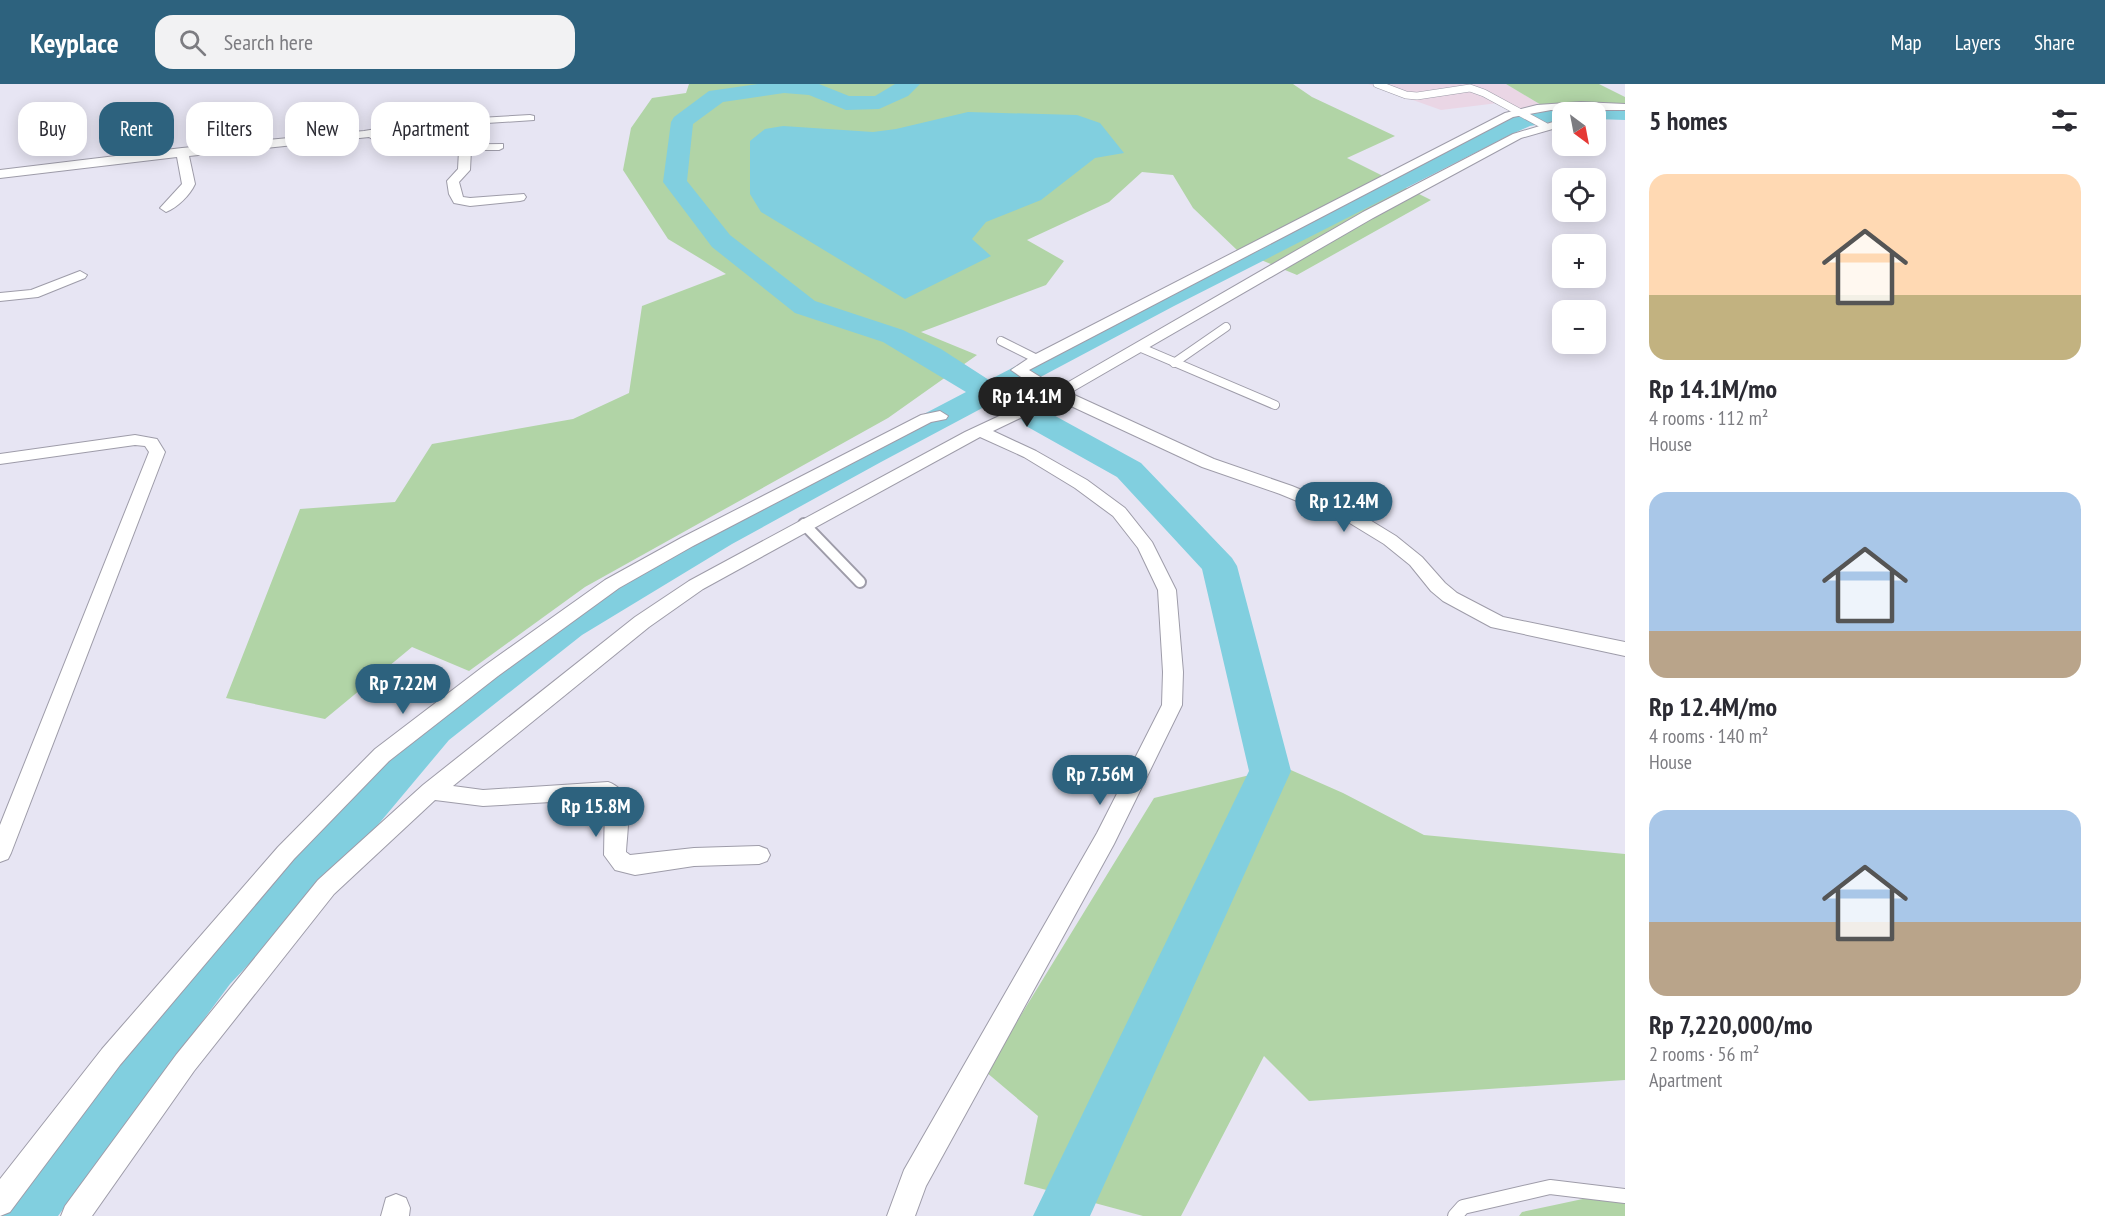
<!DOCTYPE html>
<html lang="en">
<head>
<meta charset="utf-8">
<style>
  :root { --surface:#fff; --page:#f2f2f3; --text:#2b2b33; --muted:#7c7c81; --accent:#2d627e }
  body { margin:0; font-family:"PT Sans Narrow",sans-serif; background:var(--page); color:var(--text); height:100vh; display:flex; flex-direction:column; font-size:22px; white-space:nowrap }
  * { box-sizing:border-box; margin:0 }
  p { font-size:20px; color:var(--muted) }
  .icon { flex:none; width:33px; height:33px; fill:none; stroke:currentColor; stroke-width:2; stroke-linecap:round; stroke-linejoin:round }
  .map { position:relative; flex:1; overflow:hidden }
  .side { display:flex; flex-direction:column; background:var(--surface); width:480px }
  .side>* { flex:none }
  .guide { position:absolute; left:18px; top:18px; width:570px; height:54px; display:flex; gap:12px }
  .needle { width:39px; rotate:148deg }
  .buttons { position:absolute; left:1552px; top:18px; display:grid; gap:12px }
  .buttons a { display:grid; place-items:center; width:54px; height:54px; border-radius:12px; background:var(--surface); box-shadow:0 3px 15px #0003; font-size:30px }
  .price { position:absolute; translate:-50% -51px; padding:0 14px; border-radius:21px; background:var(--accent); color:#fff; font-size:20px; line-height:39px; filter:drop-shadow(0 2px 3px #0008) }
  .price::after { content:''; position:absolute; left:50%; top:36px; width:18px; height:14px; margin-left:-9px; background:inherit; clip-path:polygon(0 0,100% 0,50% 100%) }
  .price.current { background:#222; color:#fff }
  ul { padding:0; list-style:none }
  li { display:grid; align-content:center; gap:12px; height:318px; padding:0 24px }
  li span { display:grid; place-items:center; height:186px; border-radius:18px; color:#555 }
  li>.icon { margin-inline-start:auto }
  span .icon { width:108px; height:108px; fill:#fffc; stroke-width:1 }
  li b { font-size:26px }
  h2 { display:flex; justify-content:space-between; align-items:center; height:72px; padding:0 24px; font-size:26px }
  .pill { padding:0 21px; border-radius:18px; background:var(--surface); box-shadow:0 3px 15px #0003; font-size:21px; line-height:54px }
  .pill.current { background:var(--accent); color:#fff }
  header { display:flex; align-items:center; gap:36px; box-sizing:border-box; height:84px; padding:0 30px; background:var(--accent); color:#fff }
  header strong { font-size:28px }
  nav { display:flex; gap:33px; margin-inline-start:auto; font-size:21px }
  .search { width:420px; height:54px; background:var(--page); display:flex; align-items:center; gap:15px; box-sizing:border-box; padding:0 21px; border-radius:18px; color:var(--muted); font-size:22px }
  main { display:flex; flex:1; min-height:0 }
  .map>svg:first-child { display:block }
  .industrial { fill:#ead6e5 }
  .green { fill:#b1d4a6 }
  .water { fill:#81cfdf }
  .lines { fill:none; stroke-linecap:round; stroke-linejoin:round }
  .river { fill:#81cfdf; fill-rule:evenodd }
  .lane-far3-casing { stroke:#9e9ca9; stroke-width:8 }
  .lane-far2-casing { stroke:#9e9ca9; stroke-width:10 }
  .lane-far1-casing { stroke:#9e9ca9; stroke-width:14 }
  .lane-casing { stroke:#9e9ca9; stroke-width:16 }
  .street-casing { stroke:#9e9ca9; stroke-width:2 }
  .lane-far3 { stroke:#fff; stroke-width:7 }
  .lane-far2 { stroke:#fff; stroke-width:8 }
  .lane-far1 { stroke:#fff; stroke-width:10 }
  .lane { stroke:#fff; stroke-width:14 }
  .street { fill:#fff; fill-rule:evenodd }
</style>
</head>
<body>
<header>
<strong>Keyplace</strong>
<div class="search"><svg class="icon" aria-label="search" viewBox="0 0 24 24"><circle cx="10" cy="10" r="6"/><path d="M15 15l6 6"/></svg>Search here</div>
<nav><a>Map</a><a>Layers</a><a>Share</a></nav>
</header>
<main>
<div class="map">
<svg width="1625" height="1132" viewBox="0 0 1625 1132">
  <rect width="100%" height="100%" fill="#e7e5f3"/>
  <path class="industrial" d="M1368,0H1506L1548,25L1521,30L1498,19L1441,26Z"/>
  <g class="green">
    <path d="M689,0H1293L1312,13L1395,52L1347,74L1431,116L1297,191L1237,166L1193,124L1173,91L1142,88L1109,118L1027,156L1064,177L1046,201L921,248L977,271L888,334L585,503L469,587L412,563L325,635L226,614L300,425L395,418L432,360L573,335L629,309L642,222L726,190L668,155L623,86L631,44L652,14L686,9Z"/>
    <path d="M1506,0H1599L1625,13V19L1548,25Z"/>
    <path d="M1284,683L1343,709L1424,751L1625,770V996L1309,1017L1264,972L1181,1132H1143L1024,1100L1038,1032L986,988L1154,714Z"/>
    <path d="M1625,1106V1132H1519L1522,1128Z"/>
  </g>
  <path class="water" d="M968,28L1077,31L1100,39L1124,69L1095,74L1041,116L986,138L972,155L991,172L905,215L761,128L750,110V57L765,45L783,42L873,48L896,45Z"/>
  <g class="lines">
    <g class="river">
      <path d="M758,0H819L849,12H875L895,0H920L908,12L879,25L846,26L809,11L784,9L723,18L693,40L687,97L730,151L815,217L903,246L941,265L989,296L1154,210L1496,40L1516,32L1568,21L1625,22V36L1596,35V28H1563V36L1530,42L1512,50L1174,222L881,378L732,460L582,551L449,656L361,761L230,900L58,1132H0V1119L3,1112L196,870L329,735L419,634L554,533L706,444L966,308L883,258L795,229L712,163L663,98L671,38L674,33L709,7Z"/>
      <path d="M1037,325L1048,328L1141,379L1232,474L1237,482L1291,687L1090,1132H1033L1249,687L1202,485L1117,393L1026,342L1021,335L1026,328Z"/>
    </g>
    <g class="lane-far3-casing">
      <path id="lane-far3" d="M1377,0L1406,11L1417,12L1470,4L1484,9L1545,42"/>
    </g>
    <g class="lane-far2-casing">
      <g id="lane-far2">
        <path d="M1001,257L1037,275"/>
        <path d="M1139,263L1275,321"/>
        <path d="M1174,279L1226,243"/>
      </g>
    </g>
    <g class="lane-far1-casing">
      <path id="lane-far1" d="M804,440L860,498"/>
    </g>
    <g class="lane-casing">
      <path id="lane" d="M1455,1132L1463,1123L1550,1103L1625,1112"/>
    </g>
    <g class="street-casing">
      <g id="street">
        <path d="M1581,18L1625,20V26H1551L1513,33L1029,286L1058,304L1363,128L1513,50L1563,35V42L1521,54L1373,134L1070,309L1214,375L1292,402L1360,430L1396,452L1422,473L1445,499L1457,509L1503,533L1625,558V572L1491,543L1443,517L1431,507L1410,481L1384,460L1348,438L1280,410L1202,383L1058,316L993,347L1036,367L1087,396L1125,424L1152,458L1176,506L1183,588L1182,621L1114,760L926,1102L915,1132H887L904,1086L1097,749L1162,621L1163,588L1158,506L1138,464L1113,432L1075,404L1024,373L980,353L703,505L649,543L453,702L483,706L608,698C636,707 627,744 626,768L630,771L694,764L759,762L767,765L770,771L767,777L759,780L694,782L635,791L615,786L604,771L605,717L603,715L483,722L435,716L334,810L194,987L92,1132H61L65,1122L176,971L318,796L423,701L635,533L689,497L965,348L1046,310L1011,286L1032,272L1505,29L1537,21Z"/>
        <path d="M530,31L534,32V36L425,43L382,51L394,60L406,61L503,60V64L499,66H471L470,86L459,98L463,113L470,114L524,110L526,113L524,116L520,117L470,122L454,119L449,110L447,97L458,85L459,67L406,69L391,67L369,53L189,72L195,100C190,111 177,124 166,128L160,124L182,100L177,73L0,94V86L182,64L364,47L425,37Z"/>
        <path d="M80,187L87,191L85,194L38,213L0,217V209L31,206Z"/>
        <path d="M940,327L948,332L946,335L931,338L693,462L619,504L498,592L389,677L294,775L120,981L10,1128L0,1132V1095L102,965L278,763L375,665L484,582L605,496L681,454L921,331Z"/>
        <path d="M135,351L157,355L165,368L11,769L8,775L0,778V741L149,368L145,362L135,361L0,380V370Z"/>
        <path d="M396,1110L406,1114L410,1124L409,1132H381L386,1114Z"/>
      </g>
    </g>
    <use href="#lane-far3" class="lane-far3"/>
    <use href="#lane-far2" class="lane-far2"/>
    <use href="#lane-far1" class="lane-far1"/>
    <use href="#lane" class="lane"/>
    <use href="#street" class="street"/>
  </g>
</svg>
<div class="buttons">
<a><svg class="needle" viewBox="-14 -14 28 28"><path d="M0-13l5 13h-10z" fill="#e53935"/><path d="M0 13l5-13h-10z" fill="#7c7c81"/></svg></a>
<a><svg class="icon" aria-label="locate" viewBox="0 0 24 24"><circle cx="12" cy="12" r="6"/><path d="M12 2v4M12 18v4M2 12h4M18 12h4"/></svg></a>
<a>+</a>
<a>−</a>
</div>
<b class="price current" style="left:1027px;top:344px">Rp 14.1M</b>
<b class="price" style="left:1344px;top:449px">Rp 12.4M</b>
<b class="price" style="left:403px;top:631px">Rp 7.22M</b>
<b class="price" style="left:1100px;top:722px">Rp 7.56M</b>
<b class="price" style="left:596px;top:754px">Rp 15.8M</b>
<div class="guide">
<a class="pill">Buy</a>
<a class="pill current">Rent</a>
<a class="pill">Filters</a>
<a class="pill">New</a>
<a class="pill">Apartment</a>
</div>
</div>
<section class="side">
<h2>5 homes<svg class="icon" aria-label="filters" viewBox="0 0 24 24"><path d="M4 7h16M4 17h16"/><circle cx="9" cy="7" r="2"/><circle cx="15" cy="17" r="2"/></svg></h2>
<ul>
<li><span style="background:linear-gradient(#ffd9b3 65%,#c2b280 0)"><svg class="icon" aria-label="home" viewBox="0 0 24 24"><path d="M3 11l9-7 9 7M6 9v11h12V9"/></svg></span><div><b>Rp 14.1M/mo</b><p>4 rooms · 112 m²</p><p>House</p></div></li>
<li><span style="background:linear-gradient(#a9c7e8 75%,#b9a48a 0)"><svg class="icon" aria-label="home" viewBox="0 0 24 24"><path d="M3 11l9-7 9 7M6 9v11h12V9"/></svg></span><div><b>Rp 12.4M/mo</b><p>4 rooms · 140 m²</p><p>House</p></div></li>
<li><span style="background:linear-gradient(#a9c7e8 60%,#b9a48a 0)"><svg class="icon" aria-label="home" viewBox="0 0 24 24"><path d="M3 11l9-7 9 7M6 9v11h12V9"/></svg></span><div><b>Rp 7,220,000/mo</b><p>2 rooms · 56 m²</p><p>Apartment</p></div></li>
</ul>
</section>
</main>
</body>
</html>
